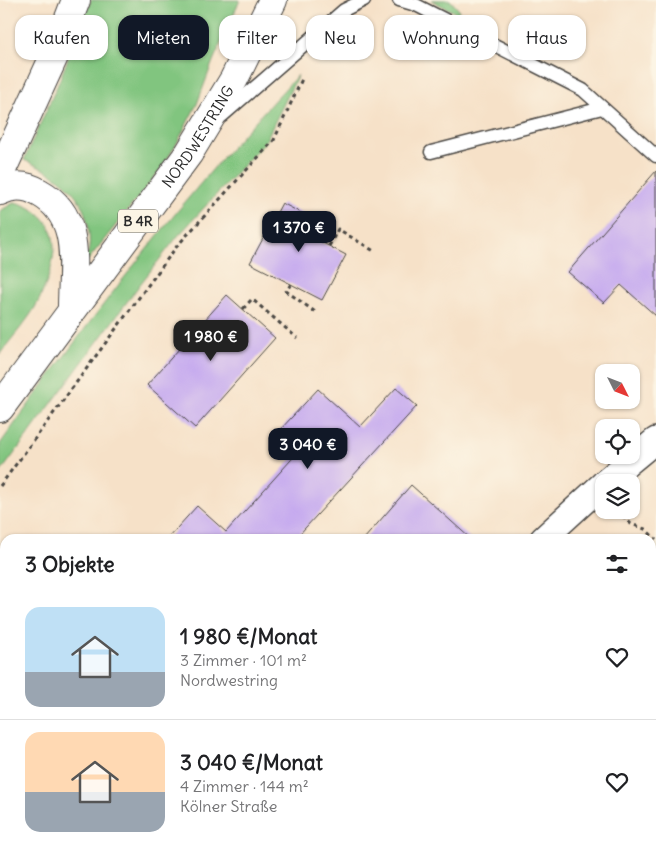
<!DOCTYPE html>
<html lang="de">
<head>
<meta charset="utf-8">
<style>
  :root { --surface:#fff; --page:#f2f2f2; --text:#202124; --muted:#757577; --line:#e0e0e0; --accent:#111827 }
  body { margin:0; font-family:Delius,sans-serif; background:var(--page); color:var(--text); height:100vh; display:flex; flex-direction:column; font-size:19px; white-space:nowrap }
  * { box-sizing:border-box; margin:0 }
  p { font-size:16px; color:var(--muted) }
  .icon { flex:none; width:28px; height:28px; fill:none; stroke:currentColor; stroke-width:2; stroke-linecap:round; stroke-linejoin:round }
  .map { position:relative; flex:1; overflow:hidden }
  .panel { position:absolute; left:0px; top:534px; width:656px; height:321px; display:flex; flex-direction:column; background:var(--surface); border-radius:15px 15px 0 0; box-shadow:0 1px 4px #0004 }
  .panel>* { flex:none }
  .hud { position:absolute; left:15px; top:15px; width:626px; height:45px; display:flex; gap:10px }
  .needle { width:32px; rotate:132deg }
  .controls { position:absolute; left:595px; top:364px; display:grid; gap:10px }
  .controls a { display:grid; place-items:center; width:45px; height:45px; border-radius:10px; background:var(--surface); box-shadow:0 1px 4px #0004; font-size:25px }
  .price { position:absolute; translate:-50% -42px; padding:0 11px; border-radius:10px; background:var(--accent); color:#fff; font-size:16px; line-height:32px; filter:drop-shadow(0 1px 2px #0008) }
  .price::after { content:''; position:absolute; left:50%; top:30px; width:15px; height:11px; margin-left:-8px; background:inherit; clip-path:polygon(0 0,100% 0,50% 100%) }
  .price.active { background:#222; color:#fff }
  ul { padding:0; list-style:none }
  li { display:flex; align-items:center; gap:15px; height:125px; padding:0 25px }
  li+li { border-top:1px solid var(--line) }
  li span { display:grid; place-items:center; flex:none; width:140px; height:100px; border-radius:15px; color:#555 }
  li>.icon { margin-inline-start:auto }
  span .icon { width:60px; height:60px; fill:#fffc; stroke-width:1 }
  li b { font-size:21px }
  h2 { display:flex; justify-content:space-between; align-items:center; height:60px; padding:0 25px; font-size:21px }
  .pill { padding:0 18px; border-radius:15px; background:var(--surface); box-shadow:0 1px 4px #0004; font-size:18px; line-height:45px }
  .pill.active { background:var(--accent); color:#fff }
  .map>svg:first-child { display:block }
  .green { fill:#81c57f; stroke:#567855 }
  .building { fill:#c4a8ef }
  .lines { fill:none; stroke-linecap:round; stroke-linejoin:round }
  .service-casing { stroke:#494643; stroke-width:15 }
  .minor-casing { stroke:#494643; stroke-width:28 }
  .primary-casing { stroke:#494643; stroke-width:30 }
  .path { stroke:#494643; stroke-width:3; stroke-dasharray:4 4; stroke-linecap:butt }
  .service { stroke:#fff; stroke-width:12 }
  .minor { stroke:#fff; stroke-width:25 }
  .primary { stroke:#fff; stroke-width:28 }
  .labels { text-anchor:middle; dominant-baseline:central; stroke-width:4; stroke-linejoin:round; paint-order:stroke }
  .shield { fill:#fcf5e5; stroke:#6a6863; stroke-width:1 }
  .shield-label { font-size:14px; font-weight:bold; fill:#2b2b2b }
  .street-label { font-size:15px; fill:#2b2b2b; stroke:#fcf5e5 }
</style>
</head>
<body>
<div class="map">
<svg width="656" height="854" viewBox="0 0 656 854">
  <rect width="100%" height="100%" fill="#fcf5e5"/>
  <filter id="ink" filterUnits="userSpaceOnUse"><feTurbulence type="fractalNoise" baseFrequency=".02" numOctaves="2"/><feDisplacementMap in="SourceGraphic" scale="10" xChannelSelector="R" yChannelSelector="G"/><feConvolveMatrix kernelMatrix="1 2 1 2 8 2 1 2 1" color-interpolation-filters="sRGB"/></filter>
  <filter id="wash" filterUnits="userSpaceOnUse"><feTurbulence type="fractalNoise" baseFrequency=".0096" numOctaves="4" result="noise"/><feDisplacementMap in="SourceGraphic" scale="20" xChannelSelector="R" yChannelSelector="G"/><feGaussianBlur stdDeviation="1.12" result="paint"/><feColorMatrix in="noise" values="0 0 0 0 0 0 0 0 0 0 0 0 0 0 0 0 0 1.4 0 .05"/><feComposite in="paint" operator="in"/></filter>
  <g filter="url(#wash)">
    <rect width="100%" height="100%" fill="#f6e1c8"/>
    <g class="green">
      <path d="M91,0H240L213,61L197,104L176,145L160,170L80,270C83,263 88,255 89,248C90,241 89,232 88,225C81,189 56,174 24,160L58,84Z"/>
      <path d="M431,0H450L459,10L458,14Z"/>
      <path d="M298,75L265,142L178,236L141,283L0,473V444C93,315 188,190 298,75Z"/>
      <path d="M15,202C67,217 58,260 39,300C30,319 12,337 0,354V211Z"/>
    </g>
    <g id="blocks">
      <g class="building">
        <path d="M656,171V316L621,285L604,303L568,272Z"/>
        <path d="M282,203L328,227L321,242L346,255L322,300L250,263Z"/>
        <path d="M227,295L275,338L195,428L147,385Z"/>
        <path d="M396,388L417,406L295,539H167L197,506L226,532L300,450L279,431L318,389L360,427Z"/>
        <path d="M411,485L471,539H364Z"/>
      </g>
    </g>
  </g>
  <g filter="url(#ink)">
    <use href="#blocks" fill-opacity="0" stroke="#494643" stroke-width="1"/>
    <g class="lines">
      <g class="service-casing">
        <g id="service">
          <path d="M399,0L416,5L583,90L656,156"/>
          <path d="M222,116L344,10L364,0"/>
          <path d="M431,152L602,108"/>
        </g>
      </g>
      <g class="minor-casing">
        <g id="minor">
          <path d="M605,482L656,440"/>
          <path d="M543,539L604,483"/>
          <path d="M262,854L265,850"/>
        </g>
      </g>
      <g class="primary-casing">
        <g id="primary">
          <path d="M0,174L56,52L76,0"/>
          <path d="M0,191C14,184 27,185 40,193C83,217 72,266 72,308"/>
          <path id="s1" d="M0,408L189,153L234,79L273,0"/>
        </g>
      </g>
      <g class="path">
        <path d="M329,246L338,229L374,251"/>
        <path d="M291,284L286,291L318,314"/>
        <path d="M243,309L252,299L297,338"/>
        <path d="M0,486L177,246L274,140L302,79"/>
        <path d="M617,510L631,524L645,529L656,539"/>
        <path d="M0,561L5,566"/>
        <path d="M651,727L656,721"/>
        <path d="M537,854L540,850"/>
      </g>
      <use href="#service" class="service"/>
      <use href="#minor" class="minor"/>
      <use href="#primary" class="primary"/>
    </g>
  </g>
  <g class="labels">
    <rect class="shield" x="118" y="209.5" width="40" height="23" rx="4"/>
    <g class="shield-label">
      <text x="138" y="221">B 4R</text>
    </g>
    <g class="street-label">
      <text stroke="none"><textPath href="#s1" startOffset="336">NORDWESTRING</textPath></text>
    </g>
  </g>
</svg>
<div class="controls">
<a><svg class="needle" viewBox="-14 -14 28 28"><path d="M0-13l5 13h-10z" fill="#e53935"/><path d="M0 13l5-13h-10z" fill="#757577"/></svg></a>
<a><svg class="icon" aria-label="locate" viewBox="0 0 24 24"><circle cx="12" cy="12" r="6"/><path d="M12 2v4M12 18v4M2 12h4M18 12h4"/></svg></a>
<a><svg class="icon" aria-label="layers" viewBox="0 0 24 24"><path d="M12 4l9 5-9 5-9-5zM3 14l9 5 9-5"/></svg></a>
</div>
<b class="price" style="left:299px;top:253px">1 370 €</b>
<b class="price active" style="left:211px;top:362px">1 980 €</b>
<b class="price" style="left:308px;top:470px">3 040 €</b>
<div class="hud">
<a class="pill">Kaufen</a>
<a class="pill active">Mieten</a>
<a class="pill">Filter</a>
<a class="pill">Neu</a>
<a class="pill">Wohnung</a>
<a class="pill">Haus</a>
</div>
<section class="panel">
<h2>3 Objekte<svg class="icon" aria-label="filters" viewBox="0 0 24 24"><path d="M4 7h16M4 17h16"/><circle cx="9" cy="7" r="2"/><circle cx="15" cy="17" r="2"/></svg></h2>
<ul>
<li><span style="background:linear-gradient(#bfe0f5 65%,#9aa5b1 0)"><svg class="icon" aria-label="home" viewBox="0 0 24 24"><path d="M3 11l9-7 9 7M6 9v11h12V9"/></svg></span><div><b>1 980 €/Monat</b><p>3 Zimmer · 101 m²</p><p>Nordwestring</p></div><svg class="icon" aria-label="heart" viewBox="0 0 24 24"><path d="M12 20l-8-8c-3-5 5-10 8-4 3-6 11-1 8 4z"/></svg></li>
<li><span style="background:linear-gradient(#ffd9b3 60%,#9aa5b1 0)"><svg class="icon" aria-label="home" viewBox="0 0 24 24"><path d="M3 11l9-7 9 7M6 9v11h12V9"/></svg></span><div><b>3 040 €/Monat</b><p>4 Zimmer · 144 m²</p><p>Kölner Straße</p></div><svg class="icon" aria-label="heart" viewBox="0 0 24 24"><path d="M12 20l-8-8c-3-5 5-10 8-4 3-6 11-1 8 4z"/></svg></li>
</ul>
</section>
</div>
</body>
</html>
